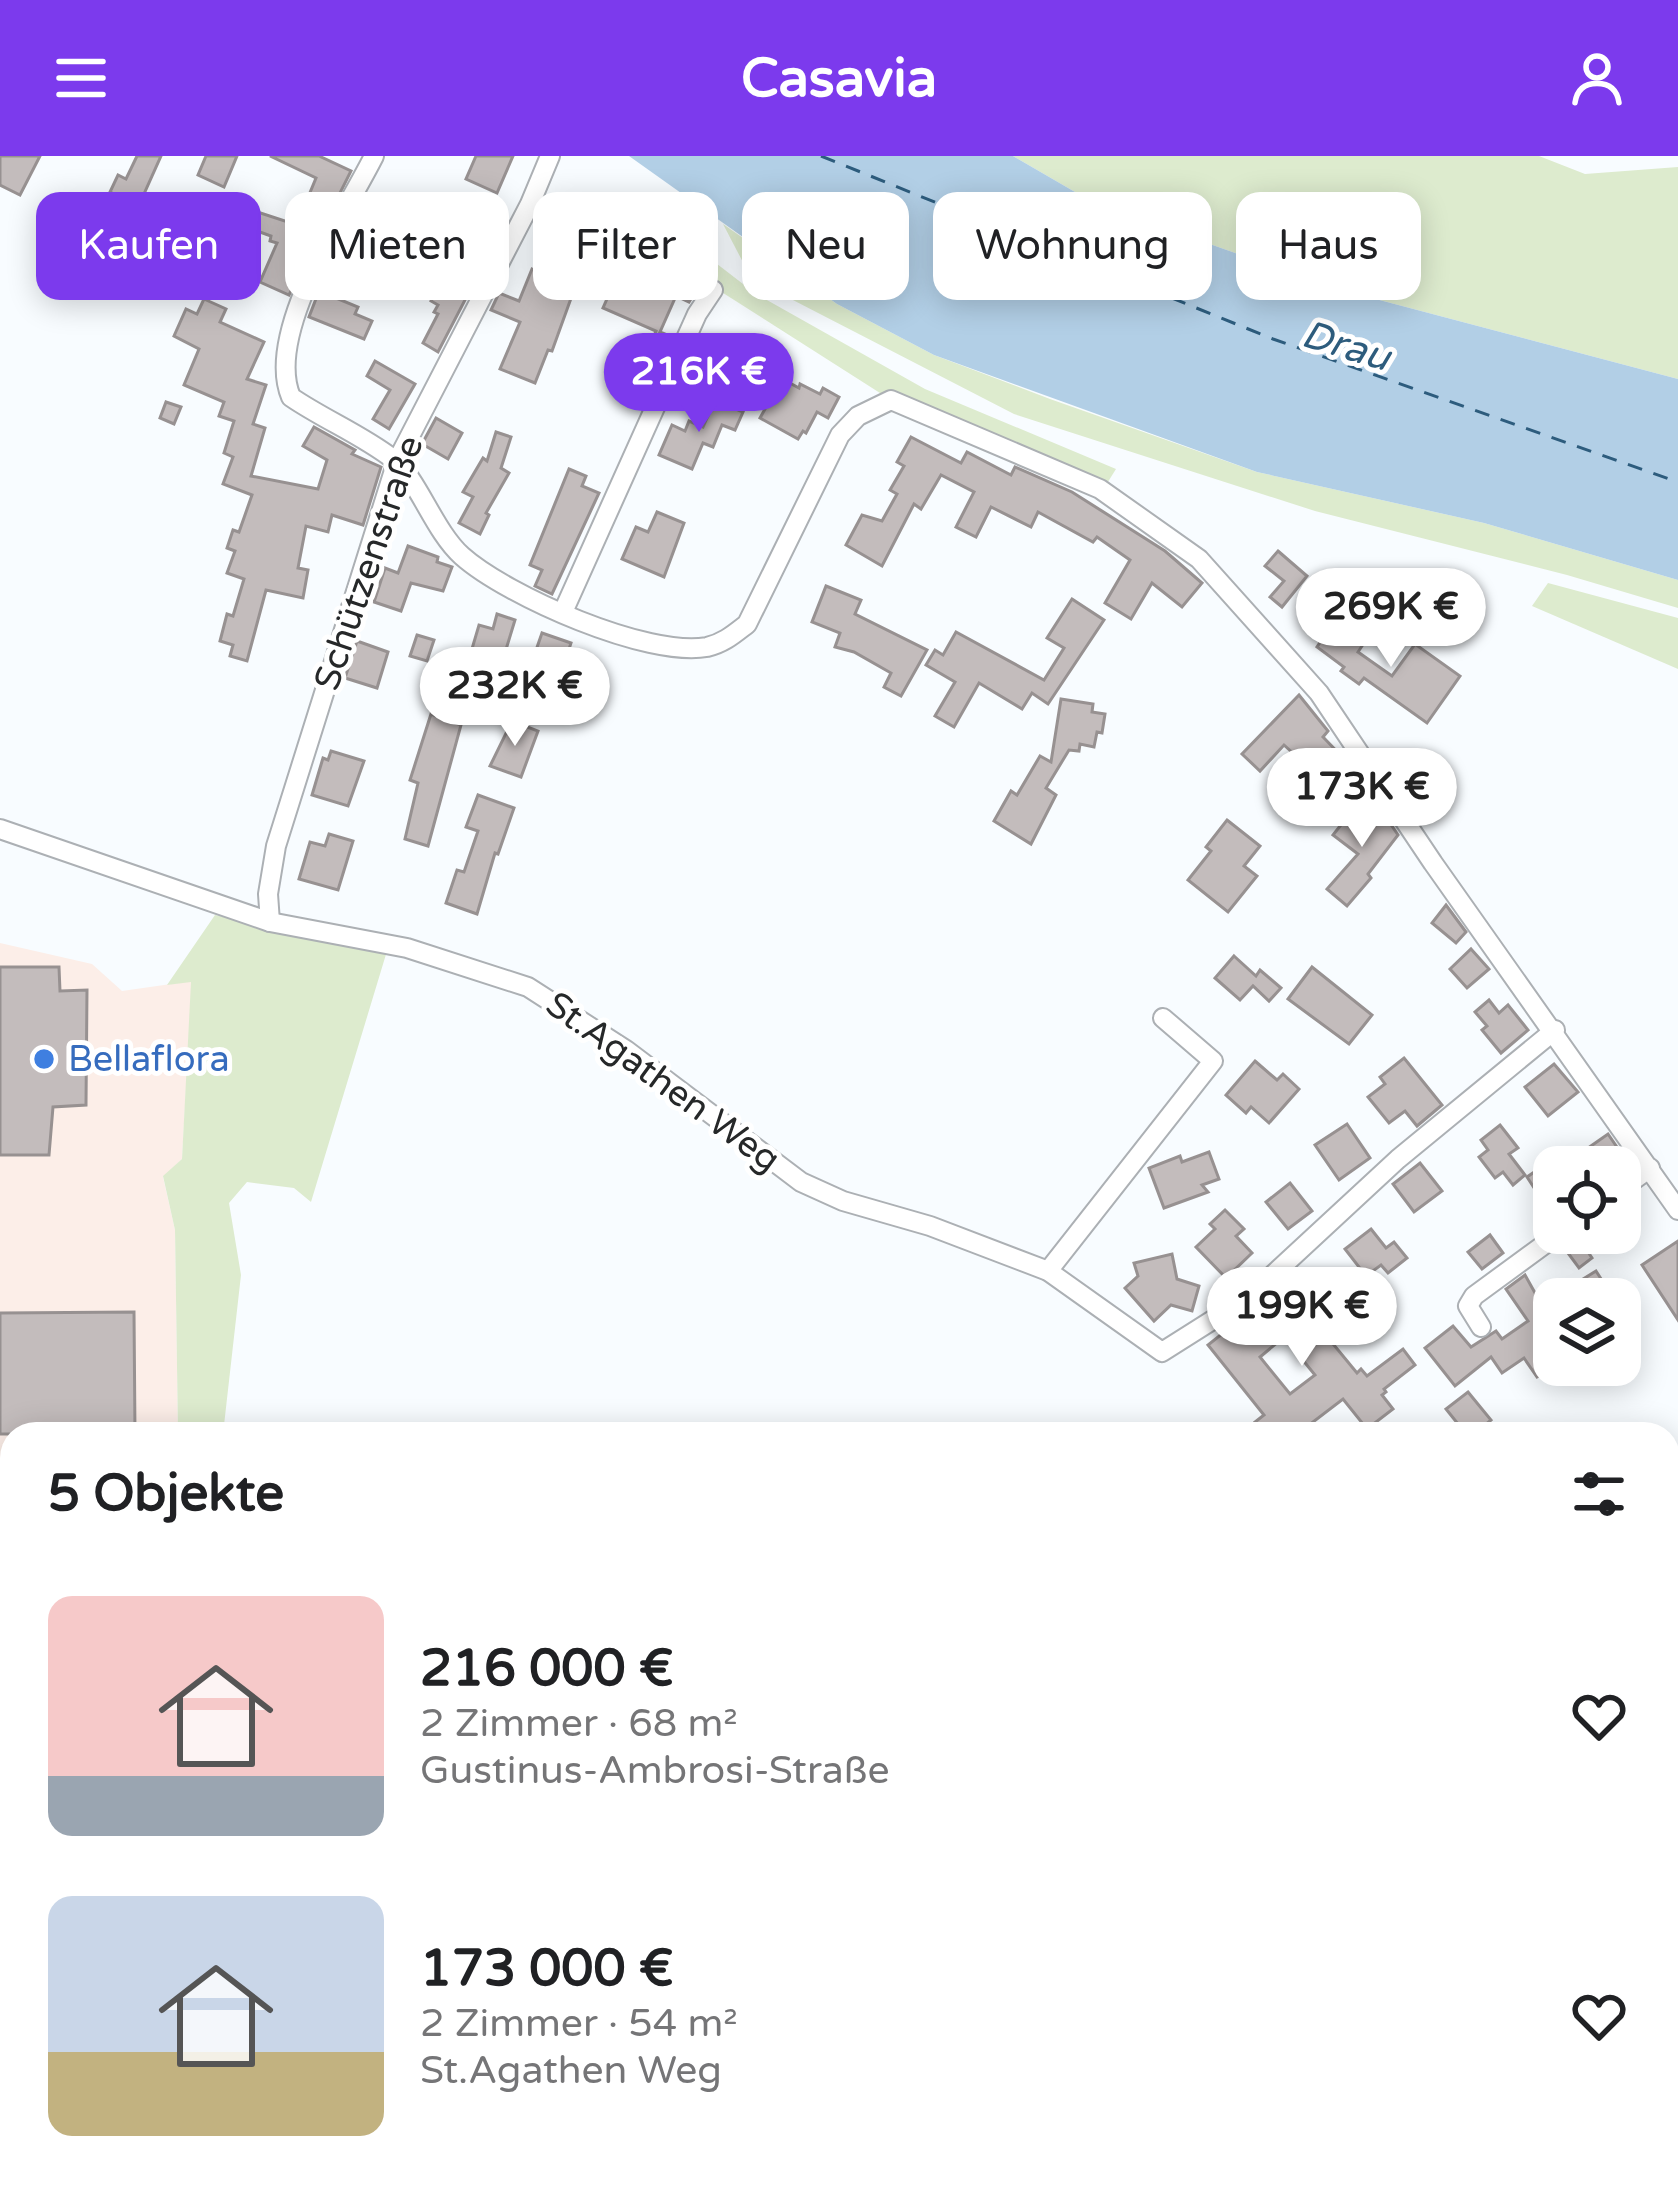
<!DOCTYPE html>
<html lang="de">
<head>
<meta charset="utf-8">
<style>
  :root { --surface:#fff; --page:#f6f6f6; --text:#202124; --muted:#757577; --accent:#7c3aed }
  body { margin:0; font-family:"Varela Round",sans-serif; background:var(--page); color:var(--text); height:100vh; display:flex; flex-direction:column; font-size:45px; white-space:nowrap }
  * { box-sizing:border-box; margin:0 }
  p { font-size:39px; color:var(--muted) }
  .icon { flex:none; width:66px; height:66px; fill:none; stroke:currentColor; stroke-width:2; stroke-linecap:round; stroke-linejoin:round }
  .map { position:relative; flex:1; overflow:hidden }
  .side { position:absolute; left:0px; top:1266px; width:1680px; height:771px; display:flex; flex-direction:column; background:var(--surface); border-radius:36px 36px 0 0; box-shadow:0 6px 30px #0003 }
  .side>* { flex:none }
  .top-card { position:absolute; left:36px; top:36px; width:1608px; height:108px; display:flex; gap:24px }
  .fabs { position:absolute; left:1533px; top:990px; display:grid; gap:24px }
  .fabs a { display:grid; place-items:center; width:108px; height:108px; border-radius:24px; background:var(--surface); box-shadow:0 6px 30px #0003; font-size:60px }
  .price { position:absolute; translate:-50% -102px; padding:0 27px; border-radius:42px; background:#fff; color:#222; font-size:39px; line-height:78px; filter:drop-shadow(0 3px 6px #0008) }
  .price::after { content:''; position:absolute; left:50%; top:72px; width:36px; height:27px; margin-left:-18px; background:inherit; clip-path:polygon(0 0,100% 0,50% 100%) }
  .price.active { background:var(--accent); color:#fff }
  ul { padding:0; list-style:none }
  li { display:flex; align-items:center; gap:36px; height:300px; padding:0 48px }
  li span { display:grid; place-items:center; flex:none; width:336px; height:240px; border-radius:24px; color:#555 }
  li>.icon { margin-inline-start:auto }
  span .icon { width:144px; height:144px; fill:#fffc; stroke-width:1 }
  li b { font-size:51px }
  h2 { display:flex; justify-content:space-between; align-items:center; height:144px; padding:0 48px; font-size:51px }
  .pill { padding:0 42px; border-radius:24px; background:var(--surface); box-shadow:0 6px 30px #0003; font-size:42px; line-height:108px }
  .pill.active { background:var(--accent); color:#fff }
  header { display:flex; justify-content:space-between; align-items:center; height:156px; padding:0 48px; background:var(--accent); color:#fff; font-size:54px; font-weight:700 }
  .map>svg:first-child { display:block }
  .commercial { fill:#fceee8 }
  .built { fill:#e5eef5 }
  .green { fill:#ddebce }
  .water { fill:#b2cfe6 }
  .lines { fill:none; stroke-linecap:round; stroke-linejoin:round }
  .ferry { stroke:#2d5c7d; stroke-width:3; stroke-dasharray:15 12; stroke-linecap:butt }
  .building { fill:#c3bcbc; stroke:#979191; stroke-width:3; fill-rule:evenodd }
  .street-casing { stroke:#acb0b4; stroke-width:22 }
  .street { stroke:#fff; stroke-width:18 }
  .shop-dot { fill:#3f7fe0; stroke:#fff; stroke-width:4.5 }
  .labels { text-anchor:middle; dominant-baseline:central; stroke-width:10; stroke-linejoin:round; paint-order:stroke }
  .street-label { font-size:36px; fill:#262829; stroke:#fff }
  .shop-label { font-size:36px; fill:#366cbe; stroke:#fff; text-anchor:start }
  .water-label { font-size:39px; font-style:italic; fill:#2d5c7d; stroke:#fff }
</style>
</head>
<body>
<header><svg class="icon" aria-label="menu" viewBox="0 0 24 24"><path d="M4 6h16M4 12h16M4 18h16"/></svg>Casavia<svg class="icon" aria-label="person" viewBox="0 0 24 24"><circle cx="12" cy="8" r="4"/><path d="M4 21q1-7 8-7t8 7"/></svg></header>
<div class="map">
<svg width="1678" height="2035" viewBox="0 0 1678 2035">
  <rect width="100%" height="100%" fill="#f8fcff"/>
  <g class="commercial">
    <path d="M0,787L92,808L122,835L192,825L182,1003L163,1021L175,1074L178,1278H12V1431H0Z"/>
    <path d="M0,1933H12V2025H113L114,2035H0Z"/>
  </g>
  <path class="built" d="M144,2025H889L920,2035H168Z"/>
  <g class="green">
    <path d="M1013,0H1539L1585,18L1678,11V223L1334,132L1094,47Z"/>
    <path d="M598,38L686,84L756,138L925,233L1116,313L1106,329L895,239L880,237L709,128Z"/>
    <path d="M723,68L837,148L934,199L1050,243L1257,316L1484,367L1678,424V452L1567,419L1315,355L1014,258L789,142L747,114Z"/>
    <path d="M1548,427L1678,462V513L1532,450Z"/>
    <path d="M215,759L387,795L311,1046L294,1032L247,1026L229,1047L241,1119L223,1278H178L175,1074L163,1020L182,1003L191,826L167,829Z"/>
    <rect x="0" y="1431" width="12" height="472"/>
  </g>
  <path class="water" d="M629,0H1013L1094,47L1334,132L1678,223V424L1484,367L1257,316L934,199L837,148Z"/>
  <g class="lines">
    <path class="ferry" d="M821,0L1273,183L1678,326"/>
  </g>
  <g class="building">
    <path d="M0,0H40L20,39L0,29Z"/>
    <path d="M137,0H161L139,49L110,36L118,19L126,23Z"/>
    <path d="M206,0H237L224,31L198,19Z"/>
    <path d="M270,0H319L351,15L289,139L260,126L277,87L270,85L271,80L232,66L229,77L209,72L218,43L309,73L322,45L309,39L316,22Z"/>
    <path d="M476,0H513L497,37L466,23Z"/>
    <path d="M480,88L491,94L438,196L423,187L438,158L434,156L438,149L431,145L438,131L428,125L442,101L468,115Z"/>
    <path d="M626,100L678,124L681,117L699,130L689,146L676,140L660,176L672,181L659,209L644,203L656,175L603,152Z"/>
    <path d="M532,113L574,134L552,195L548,194L535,227L500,213L520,166L491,154L499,137L519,145Z"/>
    <path d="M319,135L358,151L355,158L372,165L364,183L309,161Z"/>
    <path d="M204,143L226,153L220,166L264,186L247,223L266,229L253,268L265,272L251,320L318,333L327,304L303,290L314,271L355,294L352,298L381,311L363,369L332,359L328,376L306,370L298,412L308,414L303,442L266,434L247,505L230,500L233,489L220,485L227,458L233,460L244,423L227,417L235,395L227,392L233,374L239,376L252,339L223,328L233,301L224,297L234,265L219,260L224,246L184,229L199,193L174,180L186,153L197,158Z"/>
    <path d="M713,181L738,193L741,188L763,197L757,209L799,232L800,228L820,238L823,232L839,241L828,262L817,256L806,277L803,275L798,283L760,262L774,237L702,206Z"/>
    <path d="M375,205L415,228L389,273L373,263L390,234L367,220Z"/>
    <path d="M715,244L743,256L735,274L722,269L713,291L703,287L692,313L659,299L672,269L685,275L689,265L703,271Z"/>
    <path d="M166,246L181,251L174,268L160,262Z"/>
    <path d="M436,262L462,277L448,303L422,288Z"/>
    <path d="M496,276L511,281L501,312L509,317L486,357L489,359L480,378L459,367L473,341L463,336L483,302L487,305Z"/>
    <path d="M911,281L961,307L967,296L1011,319L1015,311L1072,336L1165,395L1202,427L1182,451L1152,427L1131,463L1105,447L1130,404L1097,381L1093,386L1038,356L1031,371L991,351L976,381L956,371L974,336L941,319L921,353L914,348L882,410L846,389L862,359L882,365L897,338L890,334L904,310L897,306Z"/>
    <path d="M569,313L586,320L582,330L599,337L552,438L535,430L542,414L530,409Z"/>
    <path d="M657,356L684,367L664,421L622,403L636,371L648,376Z"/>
    <path d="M408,390L438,401L437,406L452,411L443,435L411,427L401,455L374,446L385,412L398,417Z"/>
    <path d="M1278,395L1307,420L1282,451L1270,441L1284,425L1265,410Z"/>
    <path d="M826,430L861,444L855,458L927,494L901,540L884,531L891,517L854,496L835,491L840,477L812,466Z"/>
    <path d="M1072,443L1104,464L1048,548L1032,537L1022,553L979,527L954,571L935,560L955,526L926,509L935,494L943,499L956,476L1044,524L1064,492L1047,482Z"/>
    <path d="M1340,457L1370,478L1358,496L1392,520L1415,488L1460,520L1427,567L1364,522L1359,528L1341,515L1344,511L1317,491Z"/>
    <path d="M497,458L515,464L500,513L469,503L479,469L493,473Z"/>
    <path d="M542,477L571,487L556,533L526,523Z"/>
    <path d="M417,479L434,484L427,505L410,500Z"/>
    <path d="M357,485L388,496L377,532L345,522Z"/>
    <path d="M1299,539L1328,575L1323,581L1354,613L1330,639L1313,623L1316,618L1284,589L1260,615L1242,598Z"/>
    <path d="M1061,543L1093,548L1092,556L1105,558L1102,577L1097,576L1094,591L1080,588L1079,595L1069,594L1046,632L1056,639L1031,688L994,665L1011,635L1017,639L1040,600L1051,606Z"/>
    <path d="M431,558L461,569L428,690L405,683L418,627L410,624Z"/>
    <path d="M512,565L538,575L521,621L490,610Z"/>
    <path d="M331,595L364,605L348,650L312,639L323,602L328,604Z"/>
    <path d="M478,639L514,652L498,698L495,697L477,758L446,747L457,714L464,716L478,675L466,671Z"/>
    <path d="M1377,648L1398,679L1368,718L1371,722L1347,750L1327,733L1358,698L1333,679L1355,651L1367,661Z"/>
    <path d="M1227,664L1260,690L1244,710L1257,720L1228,756L1188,724L1211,695L1206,691Z"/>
    <path d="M329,678L353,685L338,734L299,723L310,686L325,690Z"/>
    <path d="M1446,749L1466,776L1456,787L1432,767Z"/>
    <path d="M1471,793L1489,813L1467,832L1450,813Z"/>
    <path d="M1234,800L1256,820L1260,814L1281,832L1269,845L1253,830L1240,844L1215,822Z"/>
    <path d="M0,811H59L60,835L87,834L86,949L53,951L49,999H0Z"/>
    <path d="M1312,811L1372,859L1349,888L1288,843Z"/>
    <path d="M1489,844L1499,857L1508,849L1528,874L1501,897L1482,874L1487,870L1475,856Z"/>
    <path d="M1404,902L1442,949L1417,970L1405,955L1389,967L1368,941L1385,928L1380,921Z"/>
    <path d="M1255,905L1277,924L1283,918L1299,933L1269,967L1251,951L1246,957L1226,939Z"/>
    <path d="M1554,908L1578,936L1548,960L1525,931Z"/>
    <path d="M1347,968L1370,1002L1339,1024L1315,989Z"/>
    <path d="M1500,969L1518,992L1509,998L1525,1019L1513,1029L1503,1016L1495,1022L1479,1001L1488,994L1481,984Z"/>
    <path d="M1608,978L1630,1010L1629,1011H1590L1581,997Z"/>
    <path d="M1209,996L1219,1023L1202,1029L1208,1036L1164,1052L1149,1012L1180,1000L1182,1006Z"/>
    <path d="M1420,1007L1442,1035L1414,1056L1393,1028Z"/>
    <path d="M1543,1010L1554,1027L1538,1038L1527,1021Z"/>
    <path d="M1290,1027L1312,1055L1288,1073L1266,1046Z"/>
    <path d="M1225,1054L1244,1073L1236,1080L1252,1097L1226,1122L1196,1091L1215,1073L1210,1068Z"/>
    <path d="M1371,1073L1386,1092L1394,1086L1407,1102L1388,1117L1381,1109L1366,1120L1345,1093Z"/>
    <path d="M1490,1079L1503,1097L1482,1113L1468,1096Z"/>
    <path d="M1678,1085V1164L1642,1109Z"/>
    <path d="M1582,1087L1592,1102L1579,1112L1568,1097Z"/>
    <path d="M1172,1098L1177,1123L1199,1130L1192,1155L1171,1149L1154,1165L1125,1132L1138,1120L1134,1107Z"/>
    <path d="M1596,1115L1614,1143H1573L1567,1133Z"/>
    <path d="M1525,1119L1554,1171V1210L1537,1221L1524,1202L1502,1217L1491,1201L1455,1230L1425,1192L1453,1170L1471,1191L1496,1175L1502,1183L1528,1165L1506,1133Z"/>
    <path d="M1285,1127L1307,1154L1313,1150L1330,1172L1324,1177L1357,1217L1361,1213L1367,1220L1403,1193L1415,1209L1384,1233L1386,1236L1382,1239L1393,1253L1367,1273L1343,1243L1309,1269L1316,1278H1264L1255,1266L1264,1259L1208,1189L1233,1169L1242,1180L1268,1160L1259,1150ZM1284,1181L1315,1219L1290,1238L1260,1201Z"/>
    <path d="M134,1156L135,1278H0V1157Z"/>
    <path d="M1468,1236L1491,1264L1483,1271L1489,1278H1466L1446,1253Z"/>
  </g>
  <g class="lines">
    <g class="street-casing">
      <g id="street">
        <path d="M374,0C345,58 264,177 291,241C323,263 362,279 393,303C418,323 434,375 462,400C507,440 648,502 707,491C724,487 734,478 747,468L840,279L858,260L891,244L1100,333L1199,403L1319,537L1433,707L1678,1054"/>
        <path d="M563,456L697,158L713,134"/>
        <path d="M0,673L270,766L407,792L528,831L626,894L801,1026L843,1045L930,1070L1048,1115L1162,1196L1249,1141L1398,1003L1555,874"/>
        <path d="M270,766L268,738L276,690L397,305L530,48L550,0"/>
        <path d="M1620,1034L1650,1012"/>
        <path d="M1048,1115L1213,905L1163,862"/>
        <path d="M1481,1171L1468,1150L1474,1140L1560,1077"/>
        <path d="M0,1916H12"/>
        <path d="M131,2025L132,2035"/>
        <path d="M185,2025L216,2035"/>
      </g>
    </g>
    <use href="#street" class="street"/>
  </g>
  <circle class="shop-dot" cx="44" cy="903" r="12"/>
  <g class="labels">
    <g class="street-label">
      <text transform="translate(369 407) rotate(-71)">Schützenstraße</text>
      <text transform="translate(663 926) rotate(36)">St.Agathen Weg</text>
    </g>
    <g class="shop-label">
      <text x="68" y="903">Bellaflora</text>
    </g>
    <g class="water-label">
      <text transform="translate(1346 190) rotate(17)">Drau</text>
    </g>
  </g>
</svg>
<div class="fabs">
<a><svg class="icon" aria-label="locate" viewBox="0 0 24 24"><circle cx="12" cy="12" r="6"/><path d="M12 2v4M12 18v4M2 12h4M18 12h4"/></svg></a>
<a><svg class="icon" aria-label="layers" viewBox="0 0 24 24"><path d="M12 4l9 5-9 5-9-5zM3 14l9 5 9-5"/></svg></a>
</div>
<b class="price active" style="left:699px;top:279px">216K €</b>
<b class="price" style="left:1391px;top:514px">269K €</b>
<b class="price" style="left:515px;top:593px">232K €</b>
<b class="price" style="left:1362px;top:694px">173K €</b>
<b class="price" style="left:1302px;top:1213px">199K €</b>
<div class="top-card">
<a class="pill active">Kaufen</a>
<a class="pill">Mieten</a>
<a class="pill">Filter</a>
<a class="pill">Neu</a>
<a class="pill">Wohnung</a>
<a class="pill">Haus</a>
</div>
<section class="side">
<h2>5 Objekte<svg class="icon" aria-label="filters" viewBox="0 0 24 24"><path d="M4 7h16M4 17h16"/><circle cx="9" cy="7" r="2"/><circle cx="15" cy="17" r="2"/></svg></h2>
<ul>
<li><span style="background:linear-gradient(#f6c9c9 75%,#9aa5b1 0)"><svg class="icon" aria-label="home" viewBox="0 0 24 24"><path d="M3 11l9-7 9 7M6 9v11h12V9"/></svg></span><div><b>216 000 €</b><p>2 Zimmer · 68 m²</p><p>Gustinus-Ambrosi-Straße</p></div><svg class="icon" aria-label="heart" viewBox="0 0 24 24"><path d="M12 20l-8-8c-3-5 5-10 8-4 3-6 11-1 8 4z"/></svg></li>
<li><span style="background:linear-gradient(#c9d6e8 65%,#c2b280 0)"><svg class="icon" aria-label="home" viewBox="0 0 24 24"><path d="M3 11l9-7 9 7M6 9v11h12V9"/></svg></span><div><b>173 000 €</b><p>2 Zimmer · 54 m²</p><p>St.Agathen Weg</p></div><svg class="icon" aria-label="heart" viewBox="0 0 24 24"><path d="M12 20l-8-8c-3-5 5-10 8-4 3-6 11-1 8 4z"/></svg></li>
</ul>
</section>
</div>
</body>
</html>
